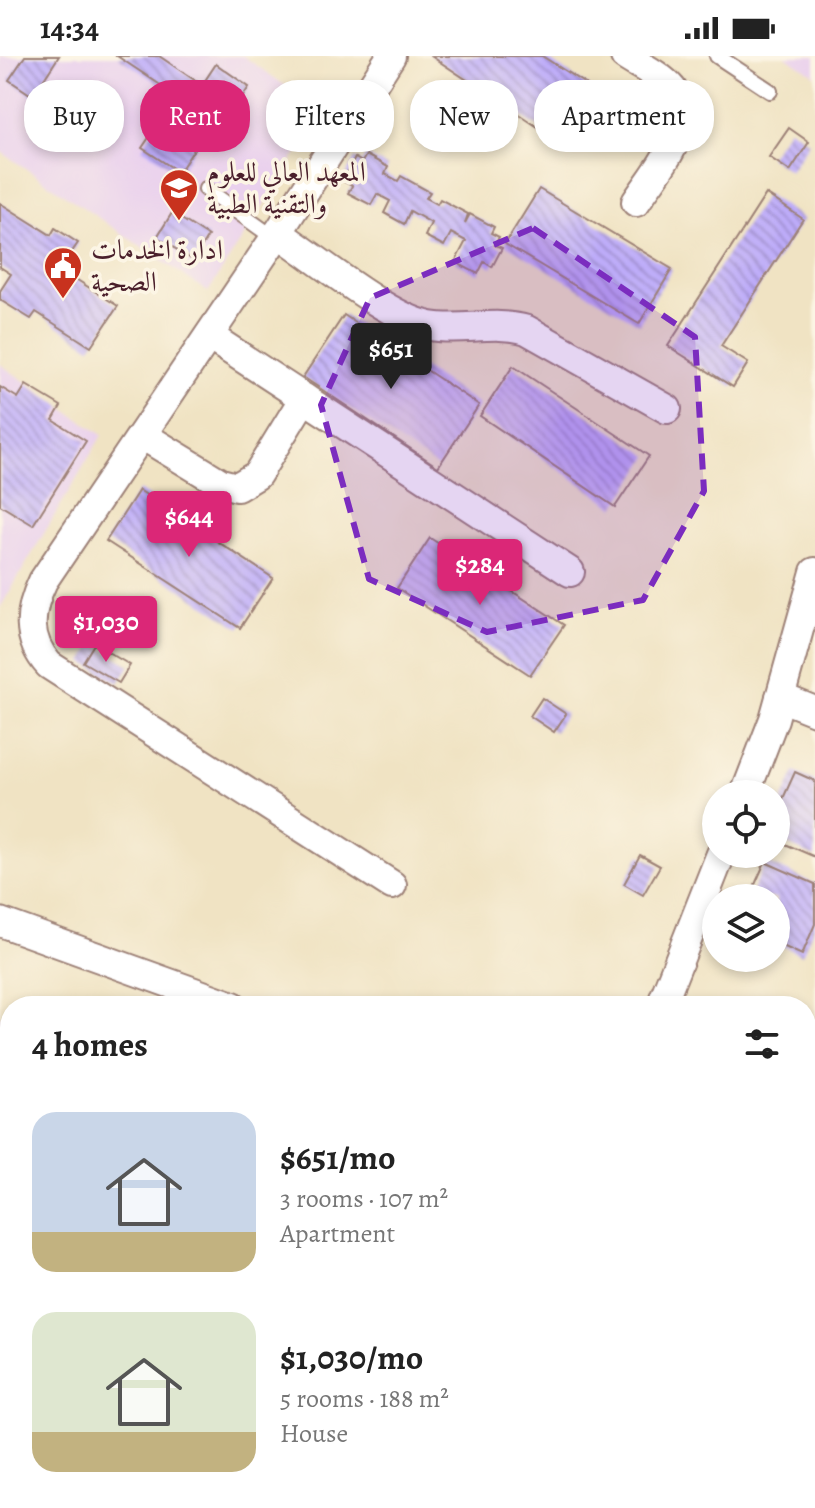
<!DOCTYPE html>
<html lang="en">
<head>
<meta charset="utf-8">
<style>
  :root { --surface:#fff; --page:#f6f6f6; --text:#222; --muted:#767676; --accent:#db2777 }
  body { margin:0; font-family:Alegreya,Amiri,serif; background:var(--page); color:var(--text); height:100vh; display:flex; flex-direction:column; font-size:30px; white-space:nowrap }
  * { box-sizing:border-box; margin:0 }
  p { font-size:26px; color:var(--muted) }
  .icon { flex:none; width:44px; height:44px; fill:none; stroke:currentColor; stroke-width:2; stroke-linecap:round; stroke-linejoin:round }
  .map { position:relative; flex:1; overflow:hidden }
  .drawer { position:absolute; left:0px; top:940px; width:816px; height:512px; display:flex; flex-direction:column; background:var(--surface); border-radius:32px 32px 0 0; box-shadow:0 4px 12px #0003 }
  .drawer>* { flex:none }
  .guide { position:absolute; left:24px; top:24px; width:768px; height:72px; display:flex; gap:16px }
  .fabs { position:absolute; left:702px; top:724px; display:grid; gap:16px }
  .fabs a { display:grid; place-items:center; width:88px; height:88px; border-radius:50%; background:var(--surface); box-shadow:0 4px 12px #0003; font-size:40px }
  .price { position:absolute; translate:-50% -68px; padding:0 18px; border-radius:8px; background:var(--accent); color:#fff; font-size:26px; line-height:52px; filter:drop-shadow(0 2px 4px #0008) }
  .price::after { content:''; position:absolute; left:50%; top:48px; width:24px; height:18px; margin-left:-12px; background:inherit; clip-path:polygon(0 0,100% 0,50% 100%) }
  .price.selected { background:#222; color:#fff }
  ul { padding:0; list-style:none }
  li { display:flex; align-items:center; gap:24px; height:200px; padding:0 32px }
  li span { display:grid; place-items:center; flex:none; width:224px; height:160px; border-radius:24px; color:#555 }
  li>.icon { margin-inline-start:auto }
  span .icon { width:96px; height:96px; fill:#fffc; stroke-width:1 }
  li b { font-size:34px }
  h2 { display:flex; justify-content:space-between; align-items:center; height:96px; padding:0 32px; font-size:34px }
  .tag { padding:0 28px; border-radius:32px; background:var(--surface); box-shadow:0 4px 12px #0003; font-size:28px; line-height:72px }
  .tag.selected { background:var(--accent); color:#fff }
  .status { display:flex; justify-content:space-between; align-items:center; height:56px; padding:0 40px; background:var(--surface); direction:ltr }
  .status svg { height:22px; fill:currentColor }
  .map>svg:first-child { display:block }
  .built { fill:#ead1ed }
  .building { fill:url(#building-back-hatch) }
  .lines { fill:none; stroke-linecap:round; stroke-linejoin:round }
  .lane-casing { stroke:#9d8177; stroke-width:18 }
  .street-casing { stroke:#9d8177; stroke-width:32 }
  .lane { stroke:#fff; stroke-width:14 }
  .street { stroke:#fff; stroke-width:28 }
  .marked { fill:#7b2cbf; fill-opacity:0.2; stroke:#7b2cbf; stroke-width:6; stroke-dasharray:16 10; stroke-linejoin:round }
  .labels { text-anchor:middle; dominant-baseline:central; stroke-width:7; stroke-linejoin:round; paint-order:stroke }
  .poi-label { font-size:28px; fill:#4a1f2b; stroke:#fcf5e5; text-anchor:start }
</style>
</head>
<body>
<div class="status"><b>14:34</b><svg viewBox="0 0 49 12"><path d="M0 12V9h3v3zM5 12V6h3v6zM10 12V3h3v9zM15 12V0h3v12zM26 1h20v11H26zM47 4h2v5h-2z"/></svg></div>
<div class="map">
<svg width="815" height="1452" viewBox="0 0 815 1452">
  <defs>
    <pattern id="building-back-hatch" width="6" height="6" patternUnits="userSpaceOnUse" patternTransform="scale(2)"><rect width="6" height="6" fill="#bdacf9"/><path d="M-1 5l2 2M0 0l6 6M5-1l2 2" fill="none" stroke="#9c8bca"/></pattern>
  </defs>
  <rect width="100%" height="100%" fill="#fcf5e5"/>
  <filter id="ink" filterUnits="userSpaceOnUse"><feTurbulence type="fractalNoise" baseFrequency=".0125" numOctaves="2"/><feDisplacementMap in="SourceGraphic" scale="16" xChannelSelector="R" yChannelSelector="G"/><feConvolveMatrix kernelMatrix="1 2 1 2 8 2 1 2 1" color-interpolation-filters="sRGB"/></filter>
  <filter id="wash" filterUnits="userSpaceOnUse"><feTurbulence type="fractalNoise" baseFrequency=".006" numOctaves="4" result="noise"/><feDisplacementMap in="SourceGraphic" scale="32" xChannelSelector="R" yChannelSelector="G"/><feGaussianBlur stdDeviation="1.8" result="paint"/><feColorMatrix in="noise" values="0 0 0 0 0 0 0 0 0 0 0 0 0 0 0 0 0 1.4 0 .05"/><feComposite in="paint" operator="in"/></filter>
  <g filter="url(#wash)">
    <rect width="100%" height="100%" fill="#f0e3c3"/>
    <g class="built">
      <path d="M0,0H243L323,56L208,236L0,95Z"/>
      <path d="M785,0H815V19Z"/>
      <path d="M0,308L102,379L0,552Z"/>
      <path d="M0,960L10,962L0,1009Z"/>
    </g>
    <g id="blocks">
      <g class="building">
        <path d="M25,0H59L33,40L9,24Z"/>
        <path d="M117,0H159L202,29L216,8L249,31L234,54L239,60L222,85L207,74L179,116L142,92L177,40Z"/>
        <path d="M431,0H542L593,33L559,85Z"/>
        <path d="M789,72L809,86L790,115L769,101Z"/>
        <path d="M366,99L388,111L385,118L398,125L401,120L430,136L426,142L437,148L440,143L468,158L465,167L470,158L494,171L491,177L499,181L495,189L502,192L492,211L484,206L478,218L455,206L466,185L451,177L444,190L425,180L431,167L410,155L404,168L384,157L390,145L377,138L371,149L348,137L352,130L343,125L355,102L362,106Z"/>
        <path d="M539,133L672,213L639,268L505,188Z"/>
        <path d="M766,138L803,163L721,290L748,307L733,331L668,290Z"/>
        <path d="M0,147L51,179L55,172L78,187L60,213L118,250L91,291L36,256L31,263L0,244V235L11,218L0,211Z"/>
        <path d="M172,157L208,180L193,204L157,181Z"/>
        <path d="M344,259L479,349L438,411L303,321Z"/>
        <path d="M513,310L649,400L615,451L480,360Z"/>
        <path d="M26,329L61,350L53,364L86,385L33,469L0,449V331L18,342Z"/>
        <path d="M139,434L273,522L240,572L106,485Z"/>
        <path d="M430,482L564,569L530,619L397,532Z"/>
        <path d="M94,588L130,609L119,627L83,606Z"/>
        <path d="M542,642L566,658L554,676L530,660Z"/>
        <path d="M795,716L815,725V801L776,784V758Z"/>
        <path d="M640,799L660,810L643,839L624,828Z"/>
        <path d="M765,806L815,828V868L802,899L776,887V842H749Z"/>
        <path d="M815,1219V1299L806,1289V1227Z"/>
        <path d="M806,1313L815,1316V1397L806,1394Z"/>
        <path d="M160,1442H219L217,1452L159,1446Z"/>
      </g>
    </g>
  </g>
  <g filter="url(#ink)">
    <use href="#blocks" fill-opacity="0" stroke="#9d8177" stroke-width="2"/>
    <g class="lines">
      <g class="lane-casing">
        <g id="lane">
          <path d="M717,0L770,35"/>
          <path d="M206,133L274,182"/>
        </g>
      </g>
      <g class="street-casing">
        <g id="street">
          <path d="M391,0L278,177L43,525C28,556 26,583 49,609L392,829"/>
          <path d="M625,0C640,10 660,19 672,33C700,69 655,116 636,146"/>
          <path d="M278,177C316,202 388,262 430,270C462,276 494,264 527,274L667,353"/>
          <path d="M209,280L570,516"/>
          <path d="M142,379L221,427L237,431L257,419L304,342"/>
          <path d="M780,641L815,655"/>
          <path d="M745,738L774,663L815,516"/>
          <path d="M0,866L233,950"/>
          <path d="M661,950L721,798"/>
          <path d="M806,1158L815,1161"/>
          <path d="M480,1452L483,1442"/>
        </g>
      </g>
      <use href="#lane" class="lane"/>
      <use href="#street" class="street"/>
    </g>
  </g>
  <path class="marked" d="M533,172L695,281L704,435L643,544L487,576L369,523L321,349L370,242Z"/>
  <defs>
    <g id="university-pin" transform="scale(2)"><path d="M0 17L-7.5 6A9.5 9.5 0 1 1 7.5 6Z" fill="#c8321e" stroke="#fcf5e5"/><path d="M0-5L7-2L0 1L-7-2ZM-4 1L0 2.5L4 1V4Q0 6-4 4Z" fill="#fff"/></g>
    <g id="civic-pin" transform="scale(2)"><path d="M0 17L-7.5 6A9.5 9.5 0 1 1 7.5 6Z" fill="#c8321e" stroke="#fcf5e5"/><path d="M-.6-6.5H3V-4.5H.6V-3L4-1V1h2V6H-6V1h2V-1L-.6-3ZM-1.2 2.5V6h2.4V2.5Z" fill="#fff"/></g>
  </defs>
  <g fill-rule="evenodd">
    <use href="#university-pin" x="179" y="132"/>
    <use href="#civic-pin" x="63" y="210"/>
  </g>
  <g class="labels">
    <g class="poi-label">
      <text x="207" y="116">المعهد العالي للعلوم<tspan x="207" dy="32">والتقنية الطبية</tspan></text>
      <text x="91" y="194">ادارة الخدمات<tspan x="91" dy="32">الصحية</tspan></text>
    </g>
  </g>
</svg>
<div class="fabs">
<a><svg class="icon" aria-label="locate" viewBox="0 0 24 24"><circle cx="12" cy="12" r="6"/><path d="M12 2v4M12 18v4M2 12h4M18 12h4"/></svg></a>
<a><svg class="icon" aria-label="layers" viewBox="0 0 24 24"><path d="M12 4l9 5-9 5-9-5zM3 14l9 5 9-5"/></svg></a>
</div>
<b class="price selected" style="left:391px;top:335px">$651</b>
<b class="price" style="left:189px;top:503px">$644</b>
<b class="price" style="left:480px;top:551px">$284</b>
<b class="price" style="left:106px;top:608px">$1,030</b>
<div class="guide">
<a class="tag">Buy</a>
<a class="tag selected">Rent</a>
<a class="tag">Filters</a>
<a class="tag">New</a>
<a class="tag">Apartment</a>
</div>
<section class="drawer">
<h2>4 homes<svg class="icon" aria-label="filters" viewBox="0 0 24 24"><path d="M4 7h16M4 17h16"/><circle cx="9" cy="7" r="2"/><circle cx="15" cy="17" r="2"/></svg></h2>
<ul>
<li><span style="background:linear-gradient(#c9d6e8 75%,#c2b280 0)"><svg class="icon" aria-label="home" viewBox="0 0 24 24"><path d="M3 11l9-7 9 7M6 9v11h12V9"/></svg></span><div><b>$651/mo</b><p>3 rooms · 107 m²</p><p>Apartment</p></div></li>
<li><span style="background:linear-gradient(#dfe7d0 75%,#c2b280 0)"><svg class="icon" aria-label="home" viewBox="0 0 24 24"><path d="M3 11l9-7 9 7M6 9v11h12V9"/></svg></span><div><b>$1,030/mo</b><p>5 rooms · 188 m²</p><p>House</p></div></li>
</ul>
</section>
</div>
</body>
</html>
